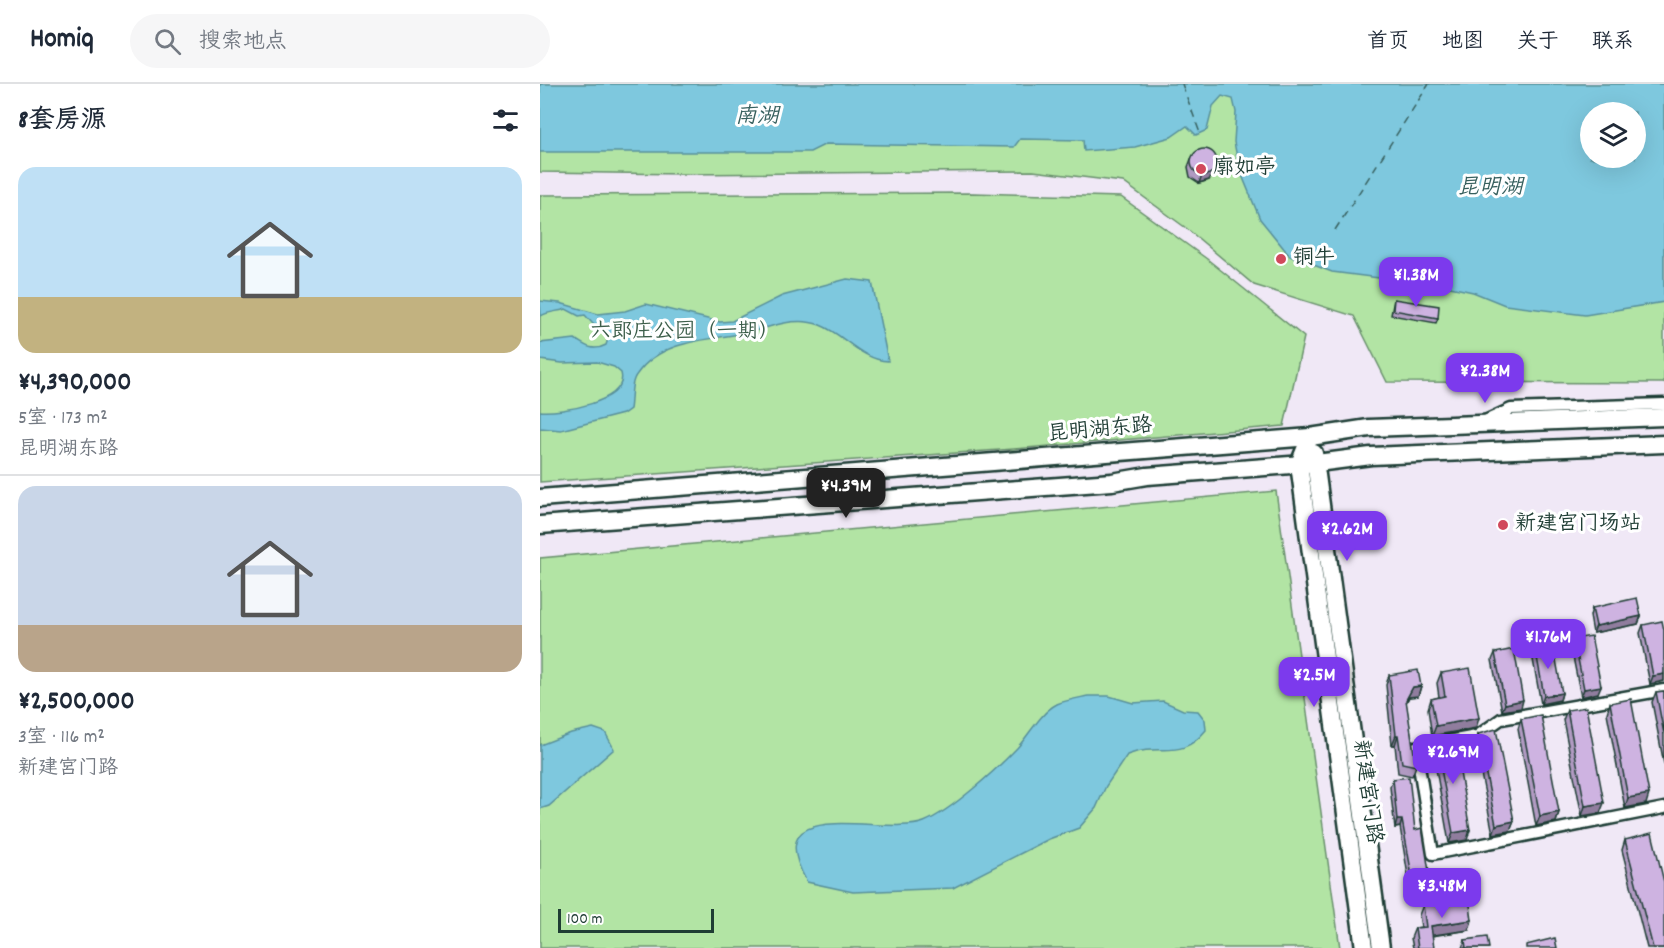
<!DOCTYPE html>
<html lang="zh">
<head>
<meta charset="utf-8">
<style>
  :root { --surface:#fff; --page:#f6f6f7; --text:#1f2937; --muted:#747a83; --line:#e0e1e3; --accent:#7c3aed }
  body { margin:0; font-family:Dekko,"LXGW WenKai TC",sans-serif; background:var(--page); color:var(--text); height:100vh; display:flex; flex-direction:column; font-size:22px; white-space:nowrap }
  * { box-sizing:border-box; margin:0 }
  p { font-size:20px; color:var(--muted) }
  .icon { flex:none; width:33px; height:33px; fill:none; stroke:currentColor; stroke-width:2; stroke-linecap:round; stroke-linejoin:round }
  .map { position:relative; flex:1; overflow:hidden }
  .sheet { display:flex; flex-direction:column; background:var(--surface); width:540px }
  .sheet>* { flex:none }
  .buttons { position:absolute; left:1040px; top:18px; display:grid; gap:12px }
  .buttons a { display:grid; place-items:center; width:66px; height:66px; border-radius:50%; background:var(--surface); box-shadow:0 6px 24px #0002; font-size:30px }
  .scale { position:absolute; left:18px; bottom:15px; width:156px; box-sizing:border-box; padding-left:6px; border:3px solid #1f3d34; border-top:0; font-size:16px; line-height:21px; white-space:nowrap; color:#1f3d34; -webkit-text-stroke:4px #fff; paint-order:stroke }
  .price { position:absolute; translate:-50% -51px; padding:0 14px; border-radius:12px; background:var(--accent); color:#fff; font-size:20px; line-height:39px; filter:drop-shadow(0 2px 3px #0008) }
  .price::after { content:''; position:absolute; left:50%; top:36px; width:18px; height:14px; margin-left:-9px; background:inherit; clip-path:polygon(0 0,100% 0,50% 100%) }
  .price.active { background:#222; color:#fff }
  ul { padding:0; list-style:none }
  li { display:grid; align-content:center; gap:12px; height:318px; padding:0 18px }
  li+li { border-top:2px solid var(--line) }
  li span { display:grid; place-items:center; height:186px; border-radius:18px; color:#555 }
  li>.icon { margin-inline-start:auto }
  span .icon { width:108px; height:108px; fill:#fffc; stroke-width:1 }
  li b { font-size:26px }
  h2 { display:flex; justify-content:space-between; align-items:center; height:72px; padding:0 18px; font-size:26px }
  header { display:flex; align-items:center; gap:36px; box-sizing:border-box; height:84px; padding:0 30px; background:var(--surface); border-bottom:2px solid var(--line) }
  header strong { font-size:28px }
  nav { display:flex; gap:33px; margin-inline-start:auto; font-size:21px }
  .search { width:420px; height:54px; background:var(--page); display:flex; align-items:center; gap:15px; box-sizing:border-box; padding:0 21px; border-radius:33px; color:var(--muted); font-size:22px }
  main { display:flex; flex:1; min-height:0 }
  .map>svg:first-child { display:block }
  .green { fill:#b2e4a4; stroke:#68906c; stroke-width:1.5; fill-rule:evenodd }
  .water { fill:#7ec8de; stroke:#58909a; stroke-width:1.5; fill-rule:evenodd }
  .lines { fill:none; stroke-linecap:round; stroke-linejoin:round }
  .ferry { stroke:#37605e; stroke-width:1.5; stroke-dasharray:8 6; stroke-linecap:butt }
  .street-casing { stroke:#1f3d34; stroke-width:15 }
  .secondary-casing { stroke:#1f3d34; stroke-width:21 }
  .street { stroke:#fff; stroke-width:10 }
  .secondary { stroke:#fff; stroke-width:16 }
  .wall { fill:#b19ac2; stroke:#1f3d34; stroke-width:1.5 }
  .shaded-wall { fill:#907d9e; stroke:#1f3d34; stroke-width:1.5 }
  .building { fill:#ceb3e1; stroke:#1f3d34; stroke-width:1.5 }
  .poi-dot { fill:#d1495b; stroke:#fff; stroke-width:2 }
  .labels { text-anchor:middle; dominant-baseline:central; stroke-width:6; stroke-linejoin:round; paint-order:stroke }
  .poi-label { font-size:21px; fill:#1f3d34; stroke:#fff; text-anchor:start }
  .park-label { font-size:21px; fill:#3c5e4a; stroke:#fff }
  .street-label { font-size:21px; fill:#1f3d34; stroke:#fff }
  .water-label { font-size:22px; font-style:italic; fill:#37605e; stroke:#fff }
</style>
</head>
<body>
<header>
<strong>Homiq</strong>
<div class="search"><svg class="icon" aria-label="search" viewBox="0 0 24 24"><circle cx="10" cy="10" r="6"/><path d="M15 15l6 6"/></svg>搜索地点</div>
<nav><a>首页</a><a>地图</a><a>关于</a><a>联系</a></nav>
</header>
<main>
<section class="sheet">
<h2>8套房源<svg class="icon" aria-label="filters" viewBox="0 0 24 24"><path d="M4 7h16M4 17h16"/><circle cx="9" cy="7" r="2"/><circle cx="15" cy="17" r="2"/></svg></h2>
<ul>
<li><span style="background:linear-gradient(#bfe0f5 70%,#c2b280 0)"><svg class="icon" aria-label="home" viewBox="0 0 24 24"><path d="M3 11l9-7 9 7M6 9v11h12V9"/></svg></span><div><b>¥4,390,000</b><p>5室 · 173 m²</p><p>昆明湖东路</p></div></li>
<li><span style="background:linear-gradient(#c9d6e8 75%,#b9a48a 0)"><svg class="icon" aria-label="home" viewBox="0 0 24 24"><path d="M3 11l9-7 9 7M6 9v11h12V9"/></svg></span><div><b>¥2,500,000</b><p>3室 · 116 m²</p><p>新建宫门路</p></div></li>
</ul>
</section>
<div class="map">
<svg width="1124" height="864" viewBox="0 0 1124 864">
  <rect width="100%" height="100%" fill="#f0e8f6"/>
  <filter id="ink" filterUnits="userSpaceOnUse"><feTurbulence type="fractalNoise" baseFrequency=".0167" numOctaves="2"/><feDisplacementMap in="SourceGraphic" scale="12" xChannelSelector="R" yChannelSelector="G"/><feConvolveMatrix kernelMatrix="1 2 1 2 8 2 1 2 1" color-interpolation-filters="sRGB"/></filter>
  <g filter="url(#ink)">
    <g class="green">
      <path d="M0,0H1124V299L847,298L814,232L714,201L646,144L583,98L493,87L143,90L0,88ZM1050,28H1095V74H1050Z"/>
      <path d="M433,109L581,113L667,175L764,253L744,342L474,365L0,398V111Z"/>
      <path d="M736,407L800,864H0V474Z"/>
    </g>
    <g class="water">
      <path d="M0,0H1124V218L1045,231L965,221L933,208L910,203L792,188L750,172L720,135L699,84L694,58L696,28L693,15L682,12L673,22L667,46L656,51L647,42L631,53L595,63L544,67L543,56L480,55L474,63L286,60L270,68H0ZM1050,28H1095V74H1050Z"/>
      <path d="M307,195L332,198L348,277C321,276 304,250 280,241C256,232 235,242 210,248C173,256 122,254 97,290C90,298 92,315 90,325L83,330L21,346L0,344V327C21,329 89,318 81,289L74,283L57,278L22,279L0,276V259L35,255C46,262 53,268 66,261L69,252L61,241L53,240L45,231L39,232L26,225C19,228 8,227 1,232L0,217L20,219L58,230L85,227L106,220L180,238L192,237L242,212Z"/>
      <path d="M548,612H569L593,619L623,617L643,626L658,627L665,636L666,646C639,679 622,657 587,671L566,702L556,724L539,744L509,755L413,804L313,808L267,798C216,708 345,753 384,738C411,727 457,685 477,664C490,650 500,629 517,620C526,616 539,614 548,612Z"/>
      <path d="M53,644L65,648L74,665L9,722L0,725V661L31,649Z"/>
    </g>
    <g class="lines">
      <g class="ferry">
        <path d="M642,0L660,49"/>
        <path d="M795,146L889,0"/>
      </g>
      <g class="street-casing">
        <g id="street">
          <path d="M947,336L971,325L1124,320"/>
          <path d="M1124,606L961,635L937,652L876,663L893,770L1124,724"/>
        </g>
      </g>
      <g class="secondary-casing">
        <g id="secondary">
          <path d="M770,353L759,380L824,864"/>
          <path d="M774,369L841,864"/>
          <path d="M0,414L770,353L829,344L1124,333"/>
          <path d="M0,441L572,398L607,392L777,379L831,372L1124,360"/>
        </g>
      </g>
      <use href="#street" class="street"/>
      <use href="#secondary" class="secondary"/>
    </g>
    <g class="wall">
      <path d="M651,75L674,88L669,96L659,99L650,93L648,83Z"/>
      <path d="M854,215L898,234L896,239L851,231Z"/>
      <path d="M1052,524L1101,532L1098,540L1053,549L1050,532Z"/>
      <path d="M1103,541L1124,546V597L1110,600L1100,549Z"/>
      <path d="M1034,555L1058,609L1041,613L1031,563Z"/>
      <path d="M995,562L1022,609L1020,616L1001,620L992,570Z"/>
      <path d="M955,569L981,624L962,627L952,576Z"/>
      <path d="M901,589L936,644L892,652L888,625L891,615L899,613L897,599Z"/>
      <path d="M849,591L881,602L878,612L869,613L866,619L876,682L872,692L858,689L855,661H852L846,601Z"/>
      <path d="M1124,607V680L1112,618L1116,608Z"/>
      <path d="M1070,619L1106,720L1085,724L1067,629Z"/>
      <path d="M1027,626L1060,729L1042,732L1023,636Z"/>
      <path d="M981,635L1019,728L1016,738L996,742L978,645Z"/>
      <path d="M938,650L974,737L970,747L953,750L935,660Z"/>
      <path d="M896,658L927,756L909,759L893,668Z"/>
      <path d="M853,695L875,746L890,813L872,816L860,743L855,744L850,703Z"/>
      <path d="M1085,756L1124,864H1107L1082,766Z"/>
      <path d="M883,821L929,846L892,852L894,864H873L871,854L875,844L881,843L879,831Z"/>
      <path d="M925,856L949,864H922Z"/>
    </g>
    <g class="shaded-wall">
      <path d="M677,80L674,88L669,96L659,99L662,91Z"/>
      <path d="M1101,532L1098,540L1053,549L1056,542Z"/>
      <path d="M1124,590V597L1110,600L1113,592Z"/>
      <path d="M881,602L878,612L869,613L862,626L866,616L873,603Z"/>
      <path d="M1061,602L1058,609L1041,613L1044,605Z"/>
      <path d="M1022,609L1020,616L1001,620L1004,612Z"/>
      <path d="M983,616L981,624L962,627L965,620Z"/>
      <path d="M939,634L936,644L892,652L896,642Z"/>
      <path d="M856,651H858L855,661H852Z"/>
      <path d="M1109,710L1106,720L1085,724L1088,714Z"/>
      <path d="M1064,719L1060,729L1042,732L1045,722Z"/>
      <path d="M1019,728L1016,738L996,742L1000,732Z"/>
      <path d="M857,736H862L860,743L855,744Z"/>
      <path d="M974,737L970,747L953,750L956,741Z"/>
      <path d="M930,746L927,756L909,759L913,749Z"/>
      <path d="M892,806L890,813L872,816L875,809Z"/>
      <path d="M932,836L929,846L887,852L891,842Z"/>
    </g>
    <g class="building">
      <circle cx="664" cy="78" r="13"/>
      <path d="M854,215L899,222L898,234L853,226Z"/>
      <path d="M1097,514L1101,532L1056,542L1052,524Z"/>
      <path d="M1122,537L1124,546V590L1113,592L1103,541Z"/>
      <path d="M1051,552L1061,602L1044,605L1034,555Z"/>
      <path d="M1013,559L1022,609L1004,612L995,562Z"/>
      <path d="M974,565L983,616L965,620L955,569Z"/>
      <path d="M930,584L939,634L896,642L891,615L905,612L901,589Z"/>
      <path d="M878,586L881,602L873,603L866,616L876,682L862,679L858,651H856L849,591Z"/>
      <path d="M1124,607V650L1116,608Z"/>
      <path d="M1091,615L1109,710L1088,714L1070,619Z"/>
      <path d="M1046,623L1064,719L1045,722L1027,626Z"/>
      <path d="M1001,631L1019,728L1000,732L981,635Z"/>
      <path d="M956,645L974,737L956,741L938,650Z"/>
      <path d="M914,654L930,746L913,749L896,658Z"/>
      <path d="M869,693L875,746L882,744L892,806L875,809L862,736H857L853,695Z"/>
      <path d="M1112,749L1124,798V864H1113L1085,756Z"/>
      <path d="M929,814L932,836L891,842L894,864H878L875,844L886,843L883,821Z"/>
      <path d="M947,853L949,864H926L925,856Z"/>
      <path d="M1015,854L1017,864H986V861Z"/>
    </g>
  </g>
  <g class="poi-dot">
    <circle cx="661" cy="85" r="6"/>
    <circle cx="741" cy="175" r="6"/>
    <circle cx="963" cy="441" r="6"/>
  </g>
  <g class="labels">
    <g class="poi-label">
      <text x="673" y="85">廓如亭</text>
      <text x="753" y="175">铜牛</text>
      <text x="975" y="441">新建宫门场站</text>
    </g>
    <g class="park-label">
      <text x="145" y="249">六郎庄公园（一期）</text>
    </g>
    <g class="street-label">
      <text transform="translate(560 347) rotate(-5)">昆明湖东路</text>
      <text transform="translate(826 708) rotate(82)">新建宫门路</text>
    </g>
    <g class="water-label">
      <text x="217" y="33">南湖</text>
      <text x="950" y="104">昆明湖</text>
    </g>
  </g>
</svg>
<div class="buttons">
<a><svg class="icon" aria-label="layers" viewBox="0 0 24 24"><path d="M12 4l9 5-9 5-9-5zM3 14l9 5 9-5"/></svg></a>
</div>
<div class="scale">100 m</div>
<b class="price" style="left:876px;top:224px">¥1.38M</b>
<b class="price" style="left:945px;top:320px">¥2.38M</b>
<b class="price active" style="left:306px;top:435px">¥4.39M</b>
<b class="price" style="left:807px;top:478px">¥2.62M</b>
<b class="price" style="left:1008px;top:586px">¥1.76M</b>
<b class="price" style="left:774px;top:624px">¥2.5M</b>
<b class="price" style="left:913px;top:701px">¥2.69M</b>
<b class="price" style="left:902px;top:835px">¥3.48M</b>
</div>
</main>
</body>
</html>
